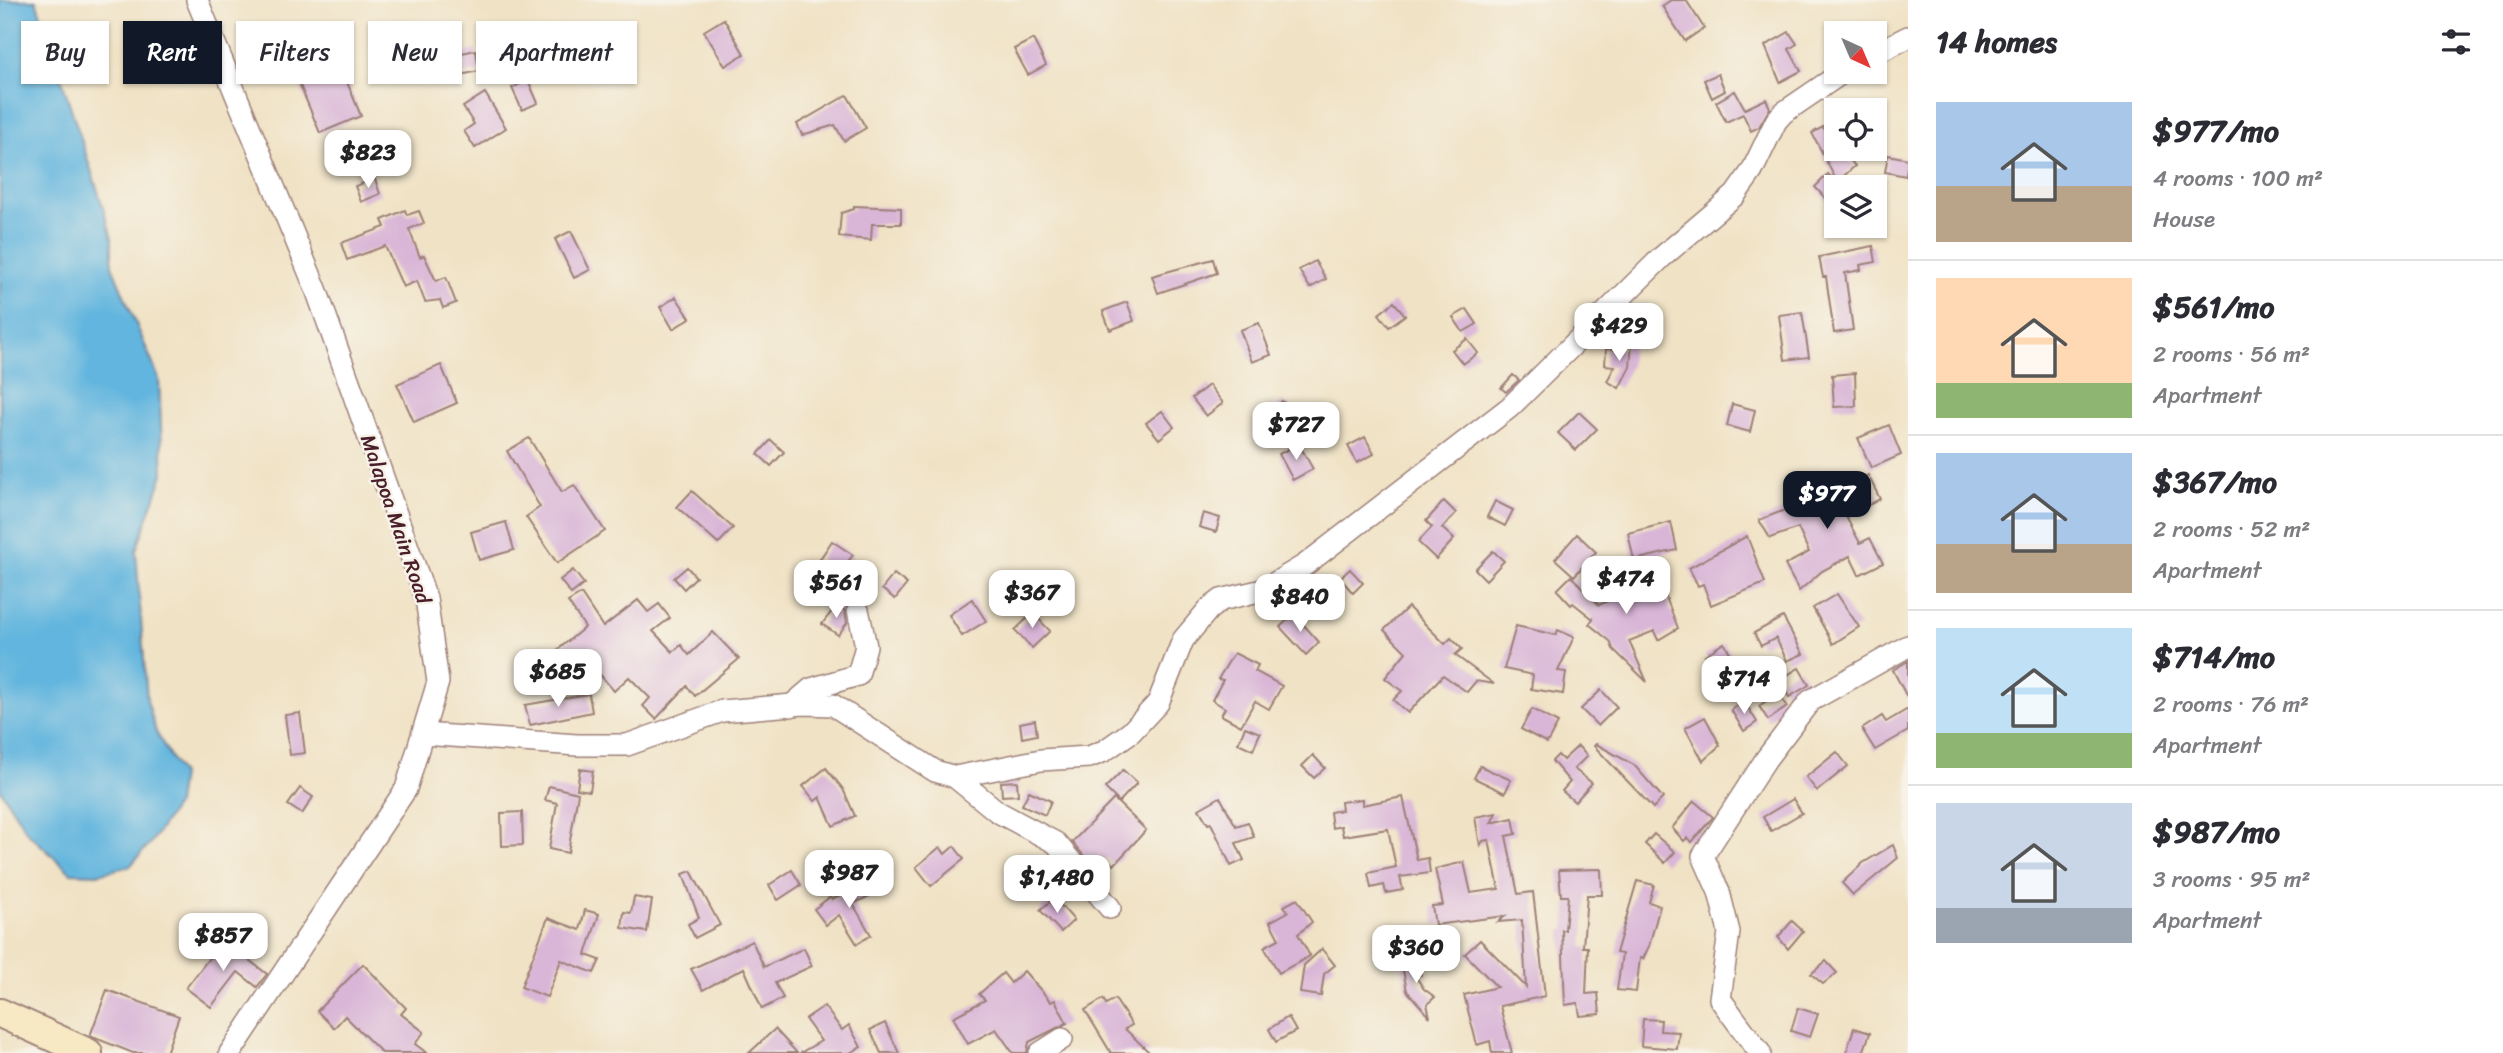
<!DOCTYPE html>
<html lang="en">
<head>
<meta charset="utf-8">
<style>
  :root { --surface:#fff; --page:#f2f2f3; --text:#2b2b33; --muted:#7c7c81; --line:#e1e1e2; --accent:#111827 }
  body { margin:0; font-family:Sriracha,sans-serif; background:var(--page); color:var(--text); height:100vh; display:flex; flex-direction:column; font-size:26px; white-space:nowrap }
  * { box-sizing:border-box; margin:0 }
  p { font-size:23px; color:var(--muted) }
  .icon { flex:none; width:38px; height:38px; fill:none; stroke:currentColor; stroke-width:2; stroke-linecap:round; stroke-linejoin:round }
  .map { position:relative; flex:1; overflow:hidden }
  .side { display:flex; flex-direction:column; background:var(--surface); width:595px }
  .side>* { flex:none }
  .guide { position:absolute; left:21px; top:21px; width:665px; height:63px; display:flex; gap:14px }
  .needle { width:46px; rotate:136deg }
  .buttons { position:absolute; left:1824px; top:21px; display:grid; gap:14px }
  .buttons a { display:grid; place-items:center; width:63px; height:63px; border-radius:0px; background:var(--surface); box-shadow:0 2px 5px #0004; font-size:35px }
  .price { position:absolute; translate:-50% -60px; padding:0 16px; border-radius:14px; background:#fff; color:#222; font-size:23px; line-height:46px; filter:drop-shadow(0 2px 4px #0008) }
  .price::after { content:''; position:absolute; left:50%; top:42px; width:21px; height:16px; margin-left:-10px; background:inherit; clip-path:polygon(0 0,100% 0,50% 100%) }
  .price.on { background:var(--accent); color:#fff }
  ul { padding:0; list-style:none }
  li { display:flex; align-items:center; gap:21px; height:175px; padding:0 28px }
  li+li { border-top:2px solid var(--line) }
  li span { display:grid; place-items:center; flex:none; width:196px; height:140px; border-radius:0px; color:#555 }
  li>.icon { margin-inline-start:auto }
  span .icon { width:84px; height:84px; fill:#fffc; stroke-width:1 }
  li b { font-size:30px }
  h2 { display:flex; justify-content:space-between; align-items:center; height:84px; padding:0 28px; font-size:30px }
  .chip { padding:0 24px; border-radius:0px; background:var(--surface); box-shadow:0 2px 5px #0004; font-size:24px; line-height:63px }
  .chip.on { background:var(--accent); color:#fff }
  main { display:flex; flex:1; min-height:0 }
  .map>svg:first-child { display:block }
  .water { fill:#62b5de; stroke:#566a84; stroke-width:2 }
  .building { fill:#d9b5d7 }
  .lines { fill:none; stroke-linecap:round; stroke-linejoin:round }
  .street-casing { stroke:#9d8078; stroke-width:24 }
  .secondary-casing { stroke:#9d8078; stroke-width:32 }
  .street { stroke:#fff; stroke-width:21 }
  .secondary { stroke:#f6e9c3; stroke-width:28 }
  .labels { text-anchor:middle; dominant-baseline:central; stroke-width:5; stroke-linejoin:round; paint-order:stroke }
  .street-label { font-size:21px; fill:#4a1f2b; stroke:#f7f3e8 }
</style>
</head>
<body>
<main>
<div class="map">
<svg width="1908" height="1053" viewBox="0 0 1908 1053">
  <rect width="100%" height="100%" fill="#f7f3e8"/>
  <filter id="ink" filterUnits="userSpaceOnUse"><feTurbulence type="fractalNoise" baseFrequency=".0143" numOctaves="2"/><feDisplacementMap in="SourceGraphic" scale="14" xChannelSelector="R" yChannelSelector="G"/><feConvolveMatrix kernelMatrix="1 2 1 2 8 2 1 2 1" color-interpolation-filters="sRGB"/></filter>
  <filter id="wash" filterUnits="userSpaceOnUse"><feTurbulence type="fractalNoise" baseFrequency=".00686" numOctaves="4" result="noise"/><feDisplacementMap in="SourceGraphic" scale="28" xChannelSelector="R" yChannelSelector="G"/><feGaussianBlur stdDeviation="1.57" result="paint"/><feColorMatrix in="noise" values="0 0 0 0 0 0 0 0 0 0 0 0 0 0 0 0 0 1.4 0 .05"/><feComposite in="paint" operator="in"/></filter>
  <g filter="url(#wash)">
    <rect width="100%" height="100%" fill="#f0e2c5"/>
    <path class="water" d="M0,0H36L103,207L112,238V266L159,379L163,474L136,551L147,700L156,732L181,775L177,804L152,841L130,866L97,874L71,873L27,832L0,789Z"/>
    <g id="blocks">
      <g class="building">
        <path d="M1671,0H1686L1704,28L1685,41L1662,6Z"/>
        <path d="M724,19L744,54L725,66L704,31Z"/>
        <path d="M326,31L361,116L320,133L294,71L306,66L297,43Z"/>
        <path d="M1789,32L1797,44L1789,49L1801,71L1780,82L1765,46Z"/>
        <path d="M496,37L501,53L484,59L479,42Z"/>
        <path d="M1033,39L1046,65L1028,75L1014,49Z"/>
        <path d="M476,50L479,71L456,76L452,55Z"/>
        <path d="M1718,74L1725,91L1712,98L1704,80Z"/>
        <path d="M528,80L538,103L522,110L512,88Z"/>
        <path d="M1735,91L1745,109L1766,99L1770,108L1759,127L1751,131L1743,114L1726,122L1716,102Z"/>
        <path d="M485,93L506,128L475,148L464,131L474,124L463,107Z"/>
        <path d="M847,95L866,128L844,141L835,125L802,135L797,124Z"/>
        <path d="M1823,127L1836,143V149H1841L1855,166L1837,182L1812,133Z"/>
        <path d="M1888,155L1908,159L1906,176L1885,172Z"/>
        <path d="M1828,174L1836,182V210L1815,187Z"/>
        <path d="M375,179L380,194L361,202L355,186Z"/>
        <path d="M854,206L901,208V224H872L871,240L839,237L841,213L854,209Z"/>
        <path d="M405,210L407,215L419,211L424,223L409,229L420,257L424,255L436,281L446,277L456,303L443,308L440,300L425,302L417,281L403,287L385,246L347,260L341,243L385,227L382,220Z"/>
        <path d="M571,231L590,270L574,278L555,239Z"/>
        <path d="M1873,246L1876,262L1860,265L1861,270L1845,273L1853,330L1834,333L1826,277H1823L1819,257Z"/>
        <path d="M1213,259L1217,273L1158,293L1152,276Z"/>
        <path d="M1315,261L1326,279L1310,288L1299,270Z"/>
        <path d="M676,297L690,318L673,329L660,307Z"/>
        <path d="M1127,302L1134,321L1110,330L1103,311Z"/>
        <path d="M1394,302L1405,315L1389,327L1379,314Z"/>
        <path d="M1467,309L1477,324L1463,332L1453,317Z"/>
        <path d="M1802,312L1809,357L1785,360L1779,315Z"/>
        <path d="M1259,323L1271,355L1252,362L1240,330Z"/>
        <path d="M1633,331L1630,367L1619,388L1607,381L1615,366L1605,365L1606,349L1623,350Z"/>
        <path d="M1467,339L1478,353L1463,364L1452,350Z"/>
        <path d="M441,365L457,403L414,422L397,384Z"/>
        <path d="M1855,373L1856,406L1834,407L1832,375Z"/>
        <path d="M1513,375L1519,380L1506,392L1501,388Z"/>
        <path d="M1209,385L1223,403L1206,416L1192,398Z"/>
        <path d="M1282,401L1294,411L1280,428L1268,417Z"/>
        <path d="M1732,404L1755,410L1750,432L1727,426Z"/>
        <path d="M1162,411L1174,427L1159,439L1146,423Z"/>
        <path d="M1579,412L1597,429L1576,450L1558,433Z"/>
        <path d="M1889,425L1901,455L1871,468L1858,438Z"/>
        <path d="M1365,437L1374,454L1357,463L1348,446Z"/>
        <path d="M529,438L562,492L574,485L605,531L557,563L526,517L540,507L507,451Z"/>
        <path d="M771,440L784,452L771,466L758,454Z"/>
        <path d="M1294,446H1300L1313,469L1293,480L1279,454Z"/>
        <path d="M1868,475L1880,499L1846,517L1860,543L1870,538L1883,563L1859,575L1850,556L1822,571L1799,591L1785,565L1809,552L1798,528L1770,538L1759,520L1793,507L1830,487L1833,492Z"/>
        <path d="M692,491L733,528L718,544L677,507Z"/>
        <path d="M1444,501L1456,513L1442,528L1454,539L1436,559L1418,542L1432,527L1426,521Z"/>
        <path d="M1495,501L1513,510L1505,526L1487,517Z"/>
        <path d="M1203,513L1220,518L1216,532L1199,527Z"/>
        <path d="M506,522L514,550L479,560L471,532Z"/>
        <path d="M1671,522L1677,550L1634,560L1628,533Z"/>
        <path d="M1577,534L1596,552L1574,576L1555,559Z"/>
        <path d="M1747,536L1765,583L1711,605L1703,584L1698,586L1689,568Z"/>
        <path d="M832,541L853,555L839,573L820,559Z"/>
        <path d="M1493,551L1504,561L1486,580L1475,569Z"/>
        <path d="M687,567L696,577L684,589L674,578Z"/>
        <path d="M1350,569L1363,583L1353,593L1340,578Z"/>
        <path d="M573,570L584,584L571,594L560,580Z"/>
        <path d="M894,574L907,584L895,599L882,589Z"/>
        <path d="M1571,576L1599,605L1658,577L1678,628L1658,640L1654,631L1629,641L1647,682L1613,649L1610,641L1589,624L1593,619L1573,603L1571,605L1557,590Z"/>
        <path d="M581,594L603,627L638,600L648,612L659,604L670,618L653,631L673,652L681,645L689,655L713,632L739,659L695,696L687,686L656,719L643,706L650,698L629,677L614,691L584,656L585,664L574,673L555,652L585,627L568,602Z"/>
        <path d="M1837,594L1859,627L1833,644L1813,608Z"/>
        <path d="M972,599L986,621L962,636L949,615Z"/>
        <path d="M837,605L845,611L847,623L838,635L822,624Z"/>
        <path d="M1408,607L1445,644L1451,638L1462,649L1455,655L1494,684L1476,681L1467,692L1443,675L1408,713L1393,700L1402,691L1385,678L1406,652L1384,630Z"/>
        <path d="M1033,613L1050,631L1032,648L1015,630Z"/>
        <path d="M1294,614L1319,642L1306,655L1280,627Z"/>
        <path d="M1783,617L1803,654L1787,661L1776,638L1761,646L1754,633Z"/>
        <path d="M1516,626L1556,635L1558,630L1574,637L1558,671L1566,672L1563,694L1531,689L1533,675L1504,669Z"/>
        <path d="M1724,643L1734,659L1715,671L1705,655Z"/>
        <path d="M1234,653L1258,665L1255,671L1282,686L1269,709L1255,701L1241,726L1221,715L1225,708L1212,700L1223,680L1218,679Z"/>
        <path d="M1908,661V699L1893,670Z"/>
        <path d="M1799,668L1809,685L1789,697L1779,680Z"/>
        <path d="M1601,690L1617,707L1598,726L1581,709Z"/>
        <path d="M1778,693L1787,707L1768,720L1759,706Z"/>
        <path d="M589,694L592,712L530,725L525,705Z"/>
        <path d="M1744,701L1757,722L1744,731L1731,710Z"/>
        <path d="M1532,709L1558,723L1547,743L1521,729Z"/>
        <path d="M1908,709V731L1875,750L1862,729L1882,716L1886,722Z"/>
        <path d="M300,713L305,753L290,755L285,715Z"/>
        <path d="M1705,717L1720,745L1703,761L1685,728Z"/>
        <path d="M1035,720L1037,735L1022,738L1020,723Z"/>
        <path d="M1245,727L1260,733L1253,750L1238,743Z"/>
        <path d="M1596,744L1634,765L1663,798L1653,808L1594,746Z"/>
        <path d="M1578,746L1587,756L1574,769L1592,783L1575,802L1562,791L1570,782L1552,761L1558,755L1563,760Z"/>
        <path d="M1837,752L1848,766L1817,791L1806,777Z"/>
        <path d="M1313,755L1325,768L1314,778L1302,766Z"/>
        <path d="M1480,766L1511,780L1505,793L1474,778Z"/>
        <path d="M826,768L843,789L855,816L833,826L820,797L815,801L803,786Z"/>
        <path d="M580,769L593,771L590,791L577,789Z"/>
        <path d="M1123,770L1137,783L1119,802L1105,788Z"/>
        <path d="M1017,781L1018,795L1002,796L1001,782Z"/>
        <path d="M549,786L578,793L568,853L549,849L557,803L545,800Z"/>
        <path d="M300,788L313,797L302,814L288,805Z"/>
        <path d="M1029,791L1051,801L1045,815L1022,805Z"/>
        <path d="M1220,797L1236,826L1248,822L1254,837L1236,843L1244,860L1231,866L1211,823L1208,824L1199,809Z"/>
        <path d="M1403,797L1417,860L1428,858L1430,873L1400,877L1403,890L1386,893L1384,885L1371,888L1368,873L1396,867L1388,829L1343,836L1341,826L1332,828L1330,812L1342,810L1341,802L1362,799V805Z"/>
        <path d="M1114,799L1146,830L1114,865L1106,858L1095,869L1072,842Z"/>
        <path d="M1793,799L1802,813L1771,831L1763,817Z"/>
        <path d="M1694,801L1713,817L1692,842L1687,838L1684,841L1672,828Z"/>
        <path d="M522,812L523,845L502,846L501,813Z"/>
        <path d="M1496,813L1491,823L1513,818L1516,834L1506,836L1518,894L1533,892L1545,996L1500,1006L1512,1053H1492L1490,1041L1477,1045L1464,995L1497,987L1465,954L1480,940L1526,987L1522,920L1498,922L1505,916L1435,925L1432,906L1443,905L1435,869L1464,862L1471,893L1499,889L1489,840L1483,841L1480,846L1475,817Z"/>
        <path d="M1654,834L1675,852L1665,863L1645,844Z"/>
        <path d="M1893,845L1898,858L1853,895L1842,883L1863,863Z"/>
        <path d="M954,846L964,859L931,886L916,867L940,847L945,854Z"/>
        <path d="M1601,869L1602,895H1587L1583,947H1588L1586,994L1598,993L1600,1014L1580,1016L1578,1003L1565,1005L1562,930H1565L1568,896H1561L1559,870Z"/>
        <path d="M792,870L801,885L778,900L769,885Z"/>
        <path d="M691,871L720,925L695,938L688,924L699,918L683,874Z"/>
        <path d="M876,879L882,890L853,904L871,935L857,944L839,915L826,925L814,909L830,897L832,899Z"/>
        <path d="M1637,881L1654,885L1649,902L1660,906L1649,946L1643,959L1640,958L1636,992L1617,990L1622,954L1616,953Z"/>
        <path d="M634,897L652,900L647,932L622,928L624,912L631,913Z"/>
        <path d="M1054,898L1074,920L1061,932L1040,910Z"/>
        <path d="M1297,899L1312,922L1298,934L1310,956L1279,973L1264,947L1279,939L1270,922L1288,912L1284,906Z"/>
        <path d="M585,910L599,914L586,955L600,960L594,973L561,960L547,997L521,987L548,918L580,930Z"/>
        <path d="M1792,921L1803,931L1788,949L1778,937Z"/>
        <path d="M223,940L267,974L257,987L238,972L211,1007L186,988Z"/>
        <path d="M752,941L764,967L804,948L812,966L775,983L783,998L762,1009L744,968L703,990L691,969Z"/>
        <path d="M1322,949L1335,965L1324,974L1321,996L1300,993L1304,965Z"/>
        <path d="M1418,959L1421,975L1416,977L1424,989L1435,997L1427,1004L1430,1017L1407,991L1401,960L1404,963Z"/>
        <path d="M1826,961L1837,973L1823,984L1811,974Z"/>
        <path d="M363,964L406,1008L401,1014L424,1032L415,1044L427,1053H382L345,1016L334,1028L317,1011Z"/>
        <path d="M1024,971L1051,1002L1055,1000L1067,1023L1029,1042L1027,1053H1013L996,1029L968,1044L953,1017L985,1000L979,994L1003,973L1011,983Z"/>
        <path d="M107,990L179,1016L166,1053H133L90,1036Z"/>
        <path d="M1103,999L1106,1004L1115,999L1132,1025L1125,1029L1150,1053H1111L1085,1010Z"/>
        <path d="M824,1006L842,1030L849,1025L861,1047L850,1053H800L821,1041L805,1019Z"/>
        <path d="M1798,1008L1818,1014L1810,1037L1791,1031Z"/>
        <path d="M1288,1017L1296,1031L1276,1042L1269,1029Z"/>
        <path d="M1643,1019L1661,1020L1660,1031L1679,1032L1677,1049L1641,1046Z"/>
        <path d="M885,1023L899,1053H881L870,1030Z"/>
        <path d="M1854,1028L1870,1033L1863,1053H1846Z"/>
        <path d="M775,1029L797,1053H749Z"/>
      </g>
    </g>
  </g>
  <g filter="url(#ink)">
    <use href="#blocks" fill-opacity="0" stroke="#9d8078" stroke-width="2"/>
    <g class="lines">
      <g class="street-casing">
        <g id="street">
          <path d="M197,0L316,289L426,598L438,682L406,789L230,1053"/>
          <path d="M1874,54L1908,37"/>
          <path d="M791,706L811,689L858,675L866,646L858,610"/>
          <path d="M423,734L577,745H627L722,711L804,704L833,705L935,771L955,777L1041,760L1089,757L1104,751L1131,732L1158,703L1183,640L1208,610L1221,600L1263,590L1305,565L1510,407L1662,257L1735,195L1752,171L1776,121L1783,113L1843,72"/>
          <path d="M955,777L998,812L1056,843L1110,908"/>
          <path d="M1040,1053L1062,1039"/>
          <path d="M1760,1053L1720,999L1729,932L1719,892L1703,856L1766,759L1810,701L1908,646"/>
        </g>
      </g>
      <g class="secondary-casing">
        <path id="secondary" d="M0,1013L88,1053"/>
      </g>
      <use href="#street" class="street"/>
      <use href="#secondary" class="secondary"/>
    </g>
  </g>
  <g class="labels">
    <g class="street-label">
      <text transform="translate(396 519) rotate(71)">Malapoa Main Road</text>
    </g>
  </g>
</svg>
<div class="buttons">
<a><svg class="needle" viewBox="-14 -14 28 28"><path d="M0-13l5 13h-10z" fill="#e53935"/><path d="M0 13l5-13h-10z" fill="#7c7c81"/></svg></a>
<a><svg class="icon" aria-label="locate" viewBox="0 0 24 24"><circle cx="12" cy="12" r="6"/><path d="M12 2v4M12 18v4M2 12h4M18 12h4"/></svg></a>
<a><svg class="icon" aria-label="layers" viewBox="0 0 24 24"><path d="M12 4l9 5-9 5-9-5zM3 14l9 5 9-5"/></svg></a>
</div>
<b class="price" style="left:368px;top:190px">$823</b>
<b class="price" style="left:1619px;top:363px">$429</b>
<b class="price" style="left:1296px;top:462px">$727</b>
<b class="price on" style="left:1827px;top:531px">$977</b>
<b class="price" style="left:1626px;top:616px">$474</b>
<b class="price" style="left:836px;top:620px">$561</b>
<b class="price" style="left:1032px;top:630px">$367</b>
<b class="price" style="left:1300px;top:634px">$840</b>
<b class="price" style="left:558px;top:709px">$685</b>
<b class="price" style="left:1744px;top:716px">$714</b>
<b class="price" style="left:849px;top:910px">$987</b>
<b class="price" style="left:1057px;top:915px">$1,480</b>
<b class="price" style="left:223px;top:973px">$857</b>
<b class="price" style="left:1416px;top:985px">$360</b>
<div class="guide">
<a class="chip">Buy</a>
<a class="chip on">Rent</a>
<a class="chip">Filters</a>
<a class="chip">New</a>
<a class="chip">Apartment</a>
</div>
</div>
<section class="side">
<h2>14 homes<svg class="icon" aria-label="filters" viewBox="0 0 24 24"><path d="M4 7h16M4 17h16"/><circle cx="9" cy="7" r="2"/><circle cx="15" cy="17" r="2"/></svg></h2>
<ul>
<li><span style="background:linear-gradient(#a9c7e8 60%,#b9a48a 0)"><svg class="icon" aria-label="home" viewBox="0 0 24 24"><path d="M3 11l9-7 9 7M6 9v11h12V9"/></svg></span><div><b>$977/mo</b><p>4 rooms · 100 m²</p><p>House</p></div></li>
<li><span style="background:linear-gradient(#ffd9b3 75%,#8fb573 0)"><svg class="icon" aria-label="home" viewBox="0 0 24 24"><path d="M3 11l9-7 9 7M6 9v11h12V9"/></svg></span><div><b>$561/mo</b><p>2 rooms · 56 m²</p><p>Apartment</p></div></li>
<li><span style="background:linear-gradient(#a9c7e8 65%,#b9a48a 0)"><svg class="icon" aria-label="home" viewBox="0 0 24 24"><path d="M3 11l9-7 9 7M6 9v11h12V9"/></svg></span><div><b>$367/mo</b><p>2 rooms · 52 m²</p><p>Apartment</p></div></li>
<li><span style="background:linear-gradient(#bfe0f5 75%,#8fb573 0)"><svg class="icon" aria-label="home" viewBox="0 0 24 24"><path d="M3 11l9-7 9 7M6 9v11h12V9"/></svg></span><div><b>$714/mo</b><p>2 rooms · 76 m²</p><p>Apartment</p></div></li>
<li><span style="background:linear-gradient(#c9d6e8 75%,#9aa5b1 0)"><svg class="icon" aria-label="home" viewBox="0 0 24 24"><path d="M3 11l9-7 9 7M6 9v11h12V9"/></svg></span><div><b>$987/mo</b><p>3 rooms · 95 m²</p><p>Apartment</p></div></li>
</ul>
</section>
</main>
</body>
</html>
